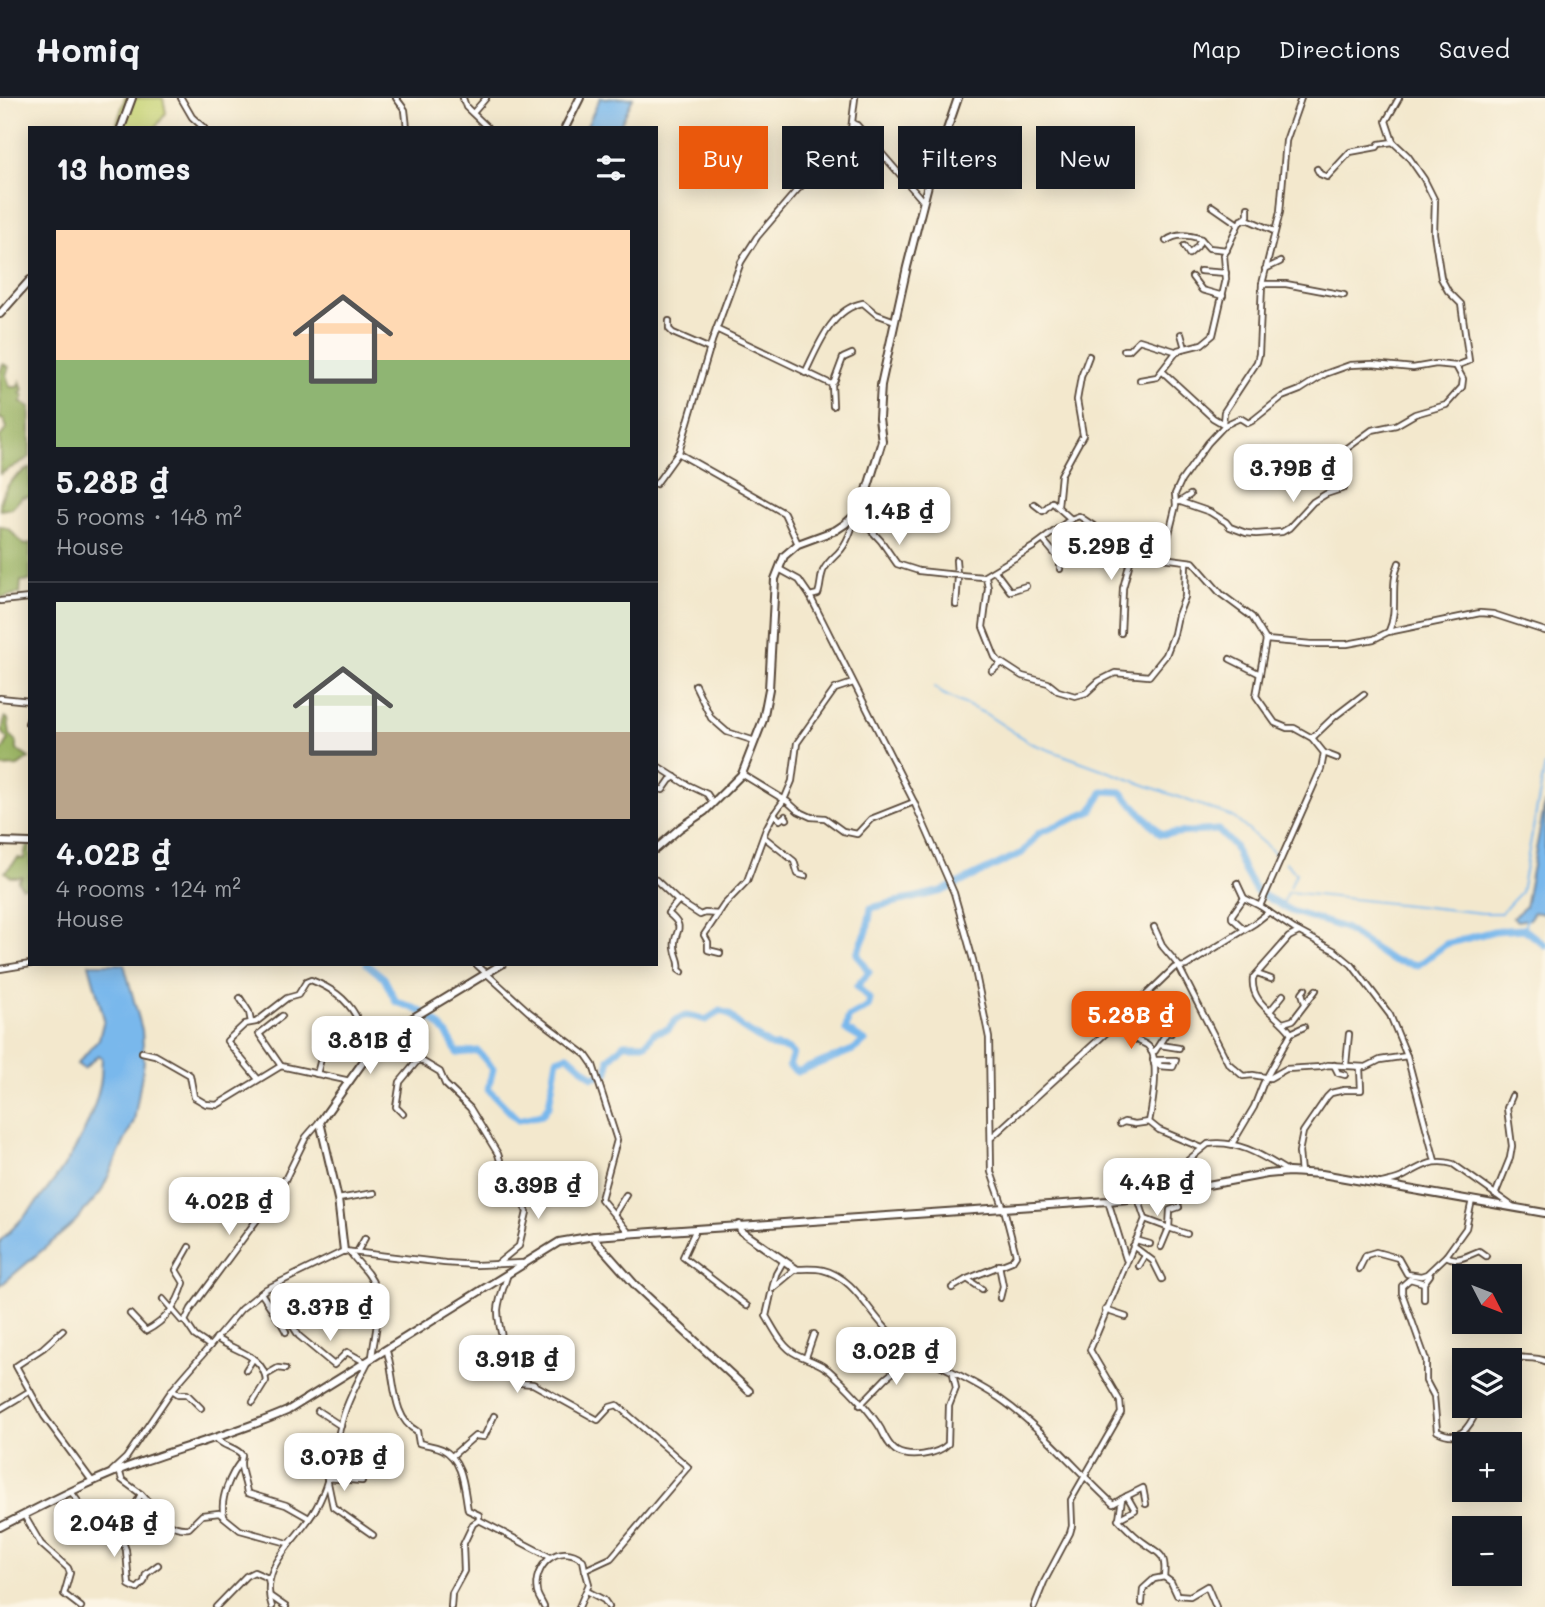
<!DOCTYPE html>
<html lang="en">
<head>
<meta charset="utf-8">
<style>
  :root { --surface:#171b24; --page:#242831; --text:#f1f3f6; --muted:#9ea1a6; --line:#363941; --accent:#ea580c }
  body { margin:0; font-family:Mali,sans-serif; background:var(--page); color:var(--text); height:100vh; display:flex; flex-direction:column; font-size:26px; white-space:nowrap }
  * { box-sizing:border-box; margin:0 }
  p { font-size:23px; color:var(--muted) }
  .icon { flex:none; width:38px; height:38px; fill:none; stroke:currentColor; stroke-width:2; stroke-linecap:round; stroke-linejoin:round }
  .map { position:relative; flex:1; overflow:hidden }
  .details { position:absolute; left:28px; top:28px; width:630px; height:840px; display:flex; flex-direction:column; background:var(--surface); border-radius:0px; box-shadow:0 4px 18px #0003 }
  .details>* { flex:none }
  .hud { position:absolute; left:679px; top:28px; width:665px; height:63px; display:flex; gap:14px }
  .needle { width:46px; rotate:132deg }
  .controls { position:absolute; left:1452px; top:1166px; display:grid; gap:14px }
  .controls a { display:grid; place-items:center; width:70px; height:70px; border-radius:0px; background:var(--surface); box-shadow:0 4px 18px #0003; font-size:35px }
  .price { position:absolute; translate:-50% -60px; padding:0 16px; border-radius:14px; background:#fff; color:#222; font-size:23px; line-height:46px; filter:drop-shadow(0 2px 4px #0008) }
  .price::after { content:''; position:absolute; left:50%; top:42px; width:21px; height:16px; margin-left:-10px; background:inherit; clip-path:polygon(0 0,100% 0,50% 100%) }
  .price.on { background:var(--accent); color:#fff }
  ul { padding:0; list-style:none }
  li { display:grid; align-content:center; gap:14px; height:371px; padding:0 28px }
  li+li { border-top:2px solid var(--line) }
  li span { display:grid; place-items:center; height:217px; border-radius:0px; color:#555 }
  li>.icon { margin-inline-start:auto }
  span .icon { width:126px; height:126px; fill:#fffc; stroke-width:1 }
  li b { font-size:30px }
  h2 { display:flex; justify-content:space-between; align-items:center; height:84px; padding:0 28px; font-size:30px }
  .chip { padding:0 24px; border-radius:0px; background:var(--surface); box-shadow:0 4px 18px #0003; font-size:24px; line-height:63px }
  .chip.on { background:var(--accent); color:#fff }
  header { display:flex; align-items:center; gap:42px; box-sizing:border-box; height:98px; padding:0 35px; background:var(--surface); border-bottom:2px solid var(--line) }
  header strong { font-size:33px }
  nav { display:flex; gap:38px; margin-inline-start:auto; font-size:24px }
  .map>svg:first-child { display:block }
  .green { fill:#c6d375; stroke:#807e4a; stroke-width:2 }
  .forest { fill:#9cb566; stroke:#6c7042; stroke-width:2 }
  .water { fill:#79b8ec; stroke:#5a7185; stroke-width:2 }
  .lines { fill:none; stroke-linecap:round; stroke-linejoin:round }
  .stream { stroke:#79b8ec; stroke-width:2 }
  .river { stroke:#79b8ec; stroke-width:7 }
  .minor-casing { stroke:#574638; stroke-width:8 }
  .tertiary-casing { stroke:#574638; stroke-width:10 }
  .minor { stroke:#fff; stroke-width:4.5 }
  .tertiary { stroke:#fff; stroke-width:6 }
  .minor-bridge-casing { stroke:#574638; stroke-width:8; stroke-linecap:butt }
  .minor-bridge { stroke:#fff; stroke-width:4.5 }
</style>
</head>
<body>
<header>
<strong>Homiq</strong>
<nav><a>Map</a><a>Directions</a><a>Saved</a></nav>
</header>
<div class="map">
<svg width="1545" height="1509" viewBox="0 0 1545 1509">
  <rect width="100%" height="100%" fill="#fcf5e5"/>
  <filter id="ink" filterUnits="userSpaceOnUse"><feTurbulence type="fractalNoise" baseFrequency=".0143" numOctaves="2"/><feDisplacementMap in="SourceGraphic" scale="14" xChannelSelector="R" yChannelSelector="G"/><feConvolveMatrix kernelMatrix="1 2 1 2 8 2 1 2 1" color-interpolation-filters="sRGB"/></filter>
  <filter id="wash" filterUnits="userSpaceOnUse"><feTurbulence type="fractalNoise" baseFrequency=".00686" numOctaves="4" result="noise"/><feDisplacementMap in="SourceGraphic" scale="28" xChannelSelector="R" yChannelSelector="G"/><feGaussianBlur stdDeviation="1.57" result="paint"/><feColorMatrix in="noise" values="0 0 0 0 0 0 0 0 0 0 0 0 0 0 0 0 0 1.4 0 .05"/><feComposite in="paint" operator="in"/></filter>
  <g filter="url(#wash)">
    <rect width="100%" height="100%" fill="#f3e8cd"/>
    <path class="green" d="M125,0H163L166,15L155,30H118L116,28Z"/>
    <g class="forest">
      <path d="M3,266L9,269L6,277L10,289H18L20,283L23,292L20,295L24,298L21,304L30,309V359L0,376V339L7,330L4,322L0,321V276Z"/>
      <path d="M30,370V398L22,399L12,410L0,412C0,392 12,379 30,370Z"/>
      <path d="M0,428L9,431L24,447L30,445V483H21L20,495L0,500Z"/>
      <path d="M5,619L8,621L10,637L17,645V652L29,660L18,668L0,669V653H2L8,642L2,633Z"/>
      <path d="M30,748V774L26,789H22L18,783L22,779H11L5,774L18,760L24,761L26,749Z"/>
    </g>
    <g class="water">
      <path d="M600,0H633L619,30H586Z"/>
      <path d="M1545,705V816L1534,814L1529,821L1517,823L1513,819L1525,809Z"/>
      <path d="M89,866H124L142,932L144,964L134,1023L101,1094L73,1126L0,1188V1143C44,1101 87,1048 100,987C102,979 101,969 102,960L98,957L84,971L77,966L99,941L104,921Z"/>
    </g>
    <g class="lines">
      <g class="stream">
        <path d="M934,589L943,596L986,616L1030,645L1233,719L1278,758"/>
        <path d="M1285,764L1296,775L1290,789"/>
        <path d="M1288,794L1482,815H1501L1521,794L1545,667"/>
        <path d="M1282,807L1287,796"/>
        <path d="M1524,831L1527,819"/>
      </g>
      <path class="river" d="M367,866L384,880L396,904C426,912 445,926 457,955L478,953L493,971L488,991L518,1022L542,1017L549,1007L557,961L568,957L593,979L608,974L609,961L624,946H646L654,935L668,931C681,914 687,916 706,922L720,913L729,916L741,929L771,948L787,951L793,956L789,968L797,974L853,952L865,943L846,932L848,920L868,909L870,902L857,888L869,874L857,856L867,833L871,810L942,793L1022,755L1039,735L1092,713L1103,693L1121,694L1161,736L1218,732L1234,748L1243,771L1256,793L1291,813L1344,830L1391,862L1418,867L1446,846L1494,833L1524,831L1545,847"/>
    </g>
  </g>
  <g filter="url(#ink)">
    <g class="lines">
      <g class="minor-casing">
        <g id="minor">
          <path d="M181,0L192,19L204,30"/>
          <path d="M396,0L405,12L407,30"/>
          <path d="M463,0L466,9L488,30"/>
          <path d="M473,15L486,0"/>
          <path d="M852,25L857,27L923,103"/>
          <path d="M1393,44L1408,58L1424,81L1435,103L1434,135L1441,180L1448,193L1461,206L1469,263L1456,268"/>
          <path d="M1317,71L1320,76L1327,79L1350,54L1377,49L1379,46L1393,44L1386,23L1399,0"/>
          <path d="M1212,108L1238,126"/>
          <path d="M1241,122H1249L1274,133"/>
          <path d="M1201,141L1209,150L1227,152"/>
          <path d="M1166,143C1176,135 1190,137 1201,141L1197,149L1189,156L1184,148"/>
          <path d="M1265,171L1280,164"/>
          <path d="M1200,173L1226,175"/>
          <path d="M1192,179L1202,192L1223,198"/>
          <path d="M1262,186H1286L1344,197"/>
          <path d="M669,223V231L673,235L710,251"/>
          <path d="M716,231L831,286L834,284L843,260L852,256"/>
          <path d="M1181,236L1185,250"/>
          <path d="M1124,252H1129L1139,242L1178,254"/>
          <path d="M1163,274L1213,320L1225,327L1240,320L1248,325L1252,323L1282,299L1300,292L1325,276L1350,267L1372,266L1413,270L1436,266L1456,268L1463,281L1462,289L1446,307L1415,316L1396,327L1372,332L1342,354L1323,374"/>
          <path d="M805,275C818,249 831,211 863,205L876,216L895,223"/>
          <path d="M1140,282L1157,279L1178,252L1202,246L1213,237L1226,181L1224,157L1239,125L1248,118V110"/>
          <path d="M832,286L833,308"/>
          <path d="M678,355L784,415L798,446"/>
          <path d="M656,386L679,354L712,243L741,164L757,139L798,91L845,48L851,32L855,0"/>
          <path d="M1179,404L1190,397"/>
          <path d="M1181,404L1210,414L1226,424L1230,429L1246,435L1256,436L1282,434L1289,430L1313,404L1326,396L1344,390"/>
          <path d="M1034,406L1043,413L1052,404L1071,421"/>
          <path d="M1058,408L1061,377L1083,337L1077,302L1081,279L1089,258"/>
          <path d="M856,416L881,443L897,466L919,473L947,476"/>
          <path d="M1043,442L1060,462V471"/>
          <path d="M1163,460L1176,407L1175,396L1181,383L1208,345L1225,327L1223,325L1224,314L1257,264L1259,256L1262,186L1280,114L1286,43L1301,0"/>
          <path d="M956,462L957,476"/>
          <path d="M779,471L799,482L810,498L914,704L954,795L973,862L989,940L991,1074L1004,1111L1016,1157L1012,1163L967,1181"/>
          <path d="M995,473L1010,493L1026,488"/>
          <path d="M983,479L1033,449L1071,421L1079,418L1094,428L1108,443L1132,456L1193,464L1221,496L1252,519L1266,542L1256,598L1275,625L1287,630H1294L1312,640L1324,655L1321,671L1260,808L1294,831L1335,853L1352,867L1390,917L1407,958L1435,1063"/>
          <path d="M986,479L988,490L983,529L995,559L1001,566"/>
          <path d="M810,498L818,496C821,488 820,481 823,473C827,465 832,461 838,455C846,447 854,429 854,418"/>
          <path d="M0,503L30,500"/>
          <path d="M956,507L958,479"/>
          <path d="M1389,533C1399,511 1389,487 1399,465"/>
          <path d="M1121,535L1123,490L1132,456"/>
          <path d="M1266,542L1311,546H1347L1374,541L1388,534L1480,515L1493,516L1545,533"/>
          <path d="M1230,561L1260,576"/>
          <path d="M992,573L1002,565L1022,578L1048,585L1058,593L1075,598L1086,595L1099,583L1115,575L1149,578L1166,557L1174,536L1178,517L1185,499L1186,464"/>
          <path d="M695,587L711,620L727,634L755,643"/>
          <path d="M0,600L30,603"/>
          <path d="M28,625L30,620"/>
          <path d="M1312,640L1334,619L1364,596"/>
          <path d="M1324,655L1337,660"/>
          <path d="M656,667L684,685L707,696L713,705"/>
          <path d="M742,676L788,704L798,713L811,719L825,720L843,733L857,736L871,721L914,704"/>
          <path d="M656,690L663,692L670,682L675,679"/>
          <path d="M774,716L784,702L792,683L797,645L835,591L853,585"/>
          <path d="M764,739L794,763L798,776L805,778"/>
          <path d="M656,782L677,802L700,817L705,815L718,816"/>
          <path d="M1237,785L1244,800"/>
          <path d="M678,803L668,815C689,832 672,832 675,850C676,859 681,863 679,872L682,874"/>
          <path d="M1154,829L1163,849L1180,869"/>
          <path d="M1244,831L1232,820V817L1244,800L1260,808"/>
          <path d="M720,855L708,852V844L704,837L724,807L747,783L766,731L774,716L780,722L785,718L787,721"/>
          <path d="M476,866L529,914L586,957L593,967L617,1042L601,1101L629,1135"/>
          <path d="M1179,869L1228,965L1243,978L1253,977L1270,980L1286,971L1321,969L1328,967L1366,969L1380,962L1407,958"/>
          <path d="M0,871L30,866"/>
          <path d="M1257,876L1271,881"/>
          <path d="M1305,891L1302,895L1305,905"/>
          <path d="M240,900L249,914L251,924"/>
          <path d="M1270,913L1283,897"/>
          <path d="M282,918L259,936L281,968L350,983"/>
          <path d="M1118,924C1123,929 1128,936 1133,940C1137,943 1145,945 1148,948C1161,960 1152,1009 1149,1024L1159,1032L1202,1050"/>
          <path d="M1283,925L1293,922L1316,892"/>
          <path d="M1291,935L1304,929"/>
          <path d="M383,940L440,974L445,986L470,1010L498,1056L508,1088L521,1102L527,1114L519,1148L497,1166"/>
          <path d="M1160,947L1179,950"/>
          <path d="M1151,953H1155L1167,934L1171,935"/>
          <path d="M142,954L155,957L190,977L194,999L206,1006L217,1007L281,968"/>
          <path d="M1153,962H1176L1173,969L1159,968V964L1154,966"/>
          <path d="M1346,966L1349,936"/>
          <path d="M1334,967L1338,975L1345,977"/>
          <path d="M317,976L323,953L331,940"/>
          <path d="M258,981L227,943L245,926L256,924L287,900L298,897L306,884L311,882C331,890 346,900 356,918"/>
          <path d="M403,1016L396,1009L400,984L419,961"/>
          <path d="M1120,1026L1124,1024L1135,1026L1149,1024"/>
          <path d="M992,1039L1118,924L1174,870L1186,868L1255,825L1269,814"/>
          <path d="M1232,1046L1254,1009L1263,986L1291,935C1278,916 1250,906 1253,880L1289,839L1299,834"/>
          <path d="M1301,1075L1299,1054L1303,1034L1327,999L1331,995L1344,992H1361L1360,970"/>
          <path d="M1382,1085C1389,1083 1398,1082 1404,1078C1422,1068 1433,1060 1453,1066L1512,1108"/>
          <path d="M1495,1097L1510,1060L1512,1048L1507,1010L1512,998"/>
          <path d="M1150,1098L1160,1085L1208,1046C1238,1041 1264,1059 1289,1074"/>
          <path d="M338,1101L374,1095"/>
          <path d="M1108,1103L1126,1161"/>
          <path d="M614,1116L626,1097"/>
          <path d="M1145,1121L1169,1130L1170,1112L1179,1109"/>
          <path d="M696,1131L683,1159L747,1208"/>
          <path d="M1136,1142L1150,1146"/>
          <path d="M1133,1148L1153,1163L1162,1181"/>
          <path d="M1161,1149L1169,1130L1187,1136"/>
          <path d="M350,1154C355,1162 362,1168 368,1176C386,1200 375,1232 372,1259"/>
          <path d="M357,1154L365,1140"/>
          <path d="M1446,1158C1458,1165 1468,1157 1479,1153L1486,1158"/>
          <path d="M784,1162L776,1176L772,1191L796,1171C804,1171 814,1170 823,1172C857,1180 871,1221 897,1241C928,1264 966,1278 999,1300C1041,1329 1075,1371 1113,1406L1127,1398L1135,1412L1118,1421C1126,1429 1134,1438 1143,1444C1159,1456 1167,1455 1164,1479L1171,1484L1177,1497L1190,1498L1207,1488L1216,1509"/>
          <path d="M999,1167L1003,1188L1000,1200"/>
          <path d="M1139,1168L1145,1158"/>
          <path d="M1359,1171L1366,1157L1376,1154L1398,1160L1407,1176L1421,1178L1427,1176L1446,1158L1466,1130L1472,1102"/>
          <path d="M508,1175C505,1187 499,1199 498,1212C498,1230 509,1271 521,1285L533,1286L598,1322L610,1309L617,1307L688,1369L611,1460L585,1472L589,1486L579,1509"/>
          <path d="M1424,1185L1410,1181L1402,1188V1195L1426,1262V1283L1434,1298L1437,1333C1463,1346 1469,1328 1480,1307"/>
          <path d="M952,1190L967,1181L982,1191"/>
          <path d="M261,1195L283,1228"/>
          <path d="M771,1196L766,1218C774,1231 782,1249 796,1256C810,1263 823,1265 834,1277C849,1291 870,1313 881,1331C885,1339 888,1347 896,1353C910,1361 937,1357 948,1346L949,1308L956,1290L953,1276"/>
          <path d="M163,1201L182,1223H185"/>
          <path d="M1424,1201V1185L1430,1177"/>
          <path d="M1105,1212L1126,1219"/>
          <path d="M130,1216L146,1233C167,1222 177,1207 184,1185L176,1172L189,1149"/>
          <path d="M285,1216L299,1238L334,1267L347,1254L365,1264"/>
          <path d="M63,1232L43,1250L16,1268L44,1318L92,1383"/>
          <path d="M286,1234L283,1228L287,1222"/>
          <path d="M216,1240C233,1253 264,1256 266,1283L253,1304"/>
          <path d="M210,1248L195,1238L185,1223L191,1211L282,1088L306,1039L319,1024"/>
          <path d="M386,1251C396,1275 390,1320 417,1333L419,1345C427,1347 435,1348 442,1351C464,1362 464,1391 468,1412L479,1417V1422L550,1459"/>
          <path d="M806,1259L814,1236"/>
          <path d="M1504,1262L1510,1257C1521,1262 1534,1258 1545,1263"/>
          <path d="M246,1272L253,1261"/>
          <path d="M266,1277L278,1270L285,1271"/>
          <path d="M172,1292L178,1296H187L201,1310"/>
          <path d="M860,1307L886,1280L917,1255"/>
          <path d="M0,1311L30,1293"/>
          <path d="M318,1313L341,1328"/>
          <path d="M216,1340C223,1349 236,1349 242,1357L241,1363"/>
          <path d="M452,1358L475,1338L484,1339L494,1318"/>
          <path d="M119,1372L122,1382L141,1396L120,1436L126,1452L129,1487L137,1491L144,1484L146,1476L158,1467"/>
          <path d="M112,1373L126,1360L172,1292L210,1248L241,1211L266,1191L344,1153L445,1165L476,1167L522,1165"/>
          <path d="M362,1383L327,1380L333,1409L373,1437"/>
          <path d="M72,1395L85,1413"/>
          <path d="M141,1396C156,1410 165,1433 189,1430L202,1417L219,1415L240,1432L288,1445"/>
          <path d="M1127,1398L1143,1390L1146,1406"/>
          <path d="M24,1417L41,1446L68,1470L70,1475L64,1496L81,1509"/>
          <path d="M224,1418C219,1401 231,1376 241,1363C240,1374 246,1384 247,1395L286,1407L309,1420"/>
          <path d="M1119,1420L1122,1401"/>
          <path d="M587,1493L604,1502L609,1509"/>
          <path d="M270,1498L286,1509"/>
          <path d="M1142,1505L1143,1491L1154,1481L1164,1479"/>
          <path d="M216,1509L246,1478L254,1474L268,1480L269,1485"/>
          <path d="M272,1509C257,1467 299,1442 316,1410C332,1382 334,1347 344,1316C350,1297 360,1280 369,1262"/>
          <path d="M451,1509L452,1495L464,1473L463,1447L473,1426L479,1422"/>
          <path d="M544,1509C542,1504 538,1499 537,1494C532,1469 558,1442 583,1462L585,1472"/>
          <path d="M1034,1509L1044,1484L1070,1435L1072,1428L1071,1402L1121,1315L1120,1303L1090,1252L1145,1121L1138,1100"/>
        </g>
      </g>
      <g class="tertiary-casing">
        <g id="tertiary">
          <path d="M121,30L132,0"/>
          <path d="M565,30L580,0"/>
          <path d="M0,216L30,182"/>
          <path d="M0,744L30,745"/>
          <path d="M656,751L680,730L705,713L742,676L763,622L769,591L775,481L784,458L798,446L836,432L845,426L856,416L864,402L882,343L879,320L881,287L907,169L928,87L958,0"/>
          <path d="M739,1127L741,1133L796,1171"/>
          <path d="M594,1138L596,1143L636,1188L749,1293"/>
          <path d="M344,1153L338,1101L320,1024L373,950L388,935L502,866"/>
          <path d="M0,1429C46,1406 92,1381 141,1364C190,1347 239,1334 287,1313L559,1144L594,1138L1108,1103L1138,1100L1267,1076L1289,1074L1322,1076L1545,1115"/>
        </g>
      </g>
      <use href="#minor" class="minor"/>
      <use href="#tertiary" class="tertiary"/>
      <g class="minor-bridge-casing">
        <path id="minor-bridge" d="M947,476L983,479"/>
      </g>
      <use href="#minor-bridge" class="minor-bridge"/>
    </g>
  </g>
</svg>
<div class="controls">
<a><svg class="needle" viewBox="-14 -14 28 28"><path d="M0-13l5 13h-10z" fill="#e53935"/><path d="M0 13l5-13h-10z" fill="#9ea1a6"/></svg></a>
<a><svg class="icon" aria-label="layers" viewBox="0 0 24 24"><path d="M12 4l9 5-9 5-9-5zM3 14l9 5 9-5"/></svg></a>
<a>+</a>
<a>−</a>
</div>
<b class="price" style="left:1293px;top:406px">3.79B ₫</b>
<b class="price" style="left:899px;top:449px">1.4B ₫</b>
<b class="price" style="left:1111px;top:484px">5.29B ₫</b>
<b class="price on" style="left:1131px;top:953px">5.28B ₫</b>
<b class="price" style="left:370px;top:978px">3.81B ₫</b>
<b class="price" style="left:1157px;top:1120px">4.4B ₫</b>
<b class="price" style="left:538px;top:1123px">3.39B ₫</b>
<b class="price" style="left:229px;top:1139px">4.02B ₫</b>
<b class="price" style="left:330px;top:1245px">3.37B ₫</b>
<b class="price" style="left:896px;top:1289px">3.02B ₫</b>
<b class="price" style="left:517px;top:1297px">3.91B ₫</b>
<b class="price" style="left:344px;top:1395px">3.07B ₫</b>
<b class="price" style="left:114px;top:1461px">2.04B ₫</b>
<div class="hud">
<a class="chip on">Buy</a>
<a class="chip">Rent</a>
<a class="chip">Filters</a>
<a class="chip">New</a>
</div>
<section class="details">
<h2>13 homes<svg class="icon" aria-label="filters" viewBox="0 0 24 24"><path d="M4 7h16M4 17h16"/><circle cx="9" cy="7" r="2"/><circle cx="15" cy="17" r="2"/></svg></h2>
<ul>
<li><span style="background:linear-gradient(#ffd9b3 60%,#8fb573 0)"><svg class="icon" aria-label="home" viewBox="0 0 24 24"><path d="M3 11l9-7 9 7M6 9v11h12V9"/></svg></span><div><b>5.28B ₫</b><p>5 rooms · 148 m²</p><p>House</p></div></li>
<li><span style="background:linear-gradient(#dfe7d0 60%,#b9a48a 0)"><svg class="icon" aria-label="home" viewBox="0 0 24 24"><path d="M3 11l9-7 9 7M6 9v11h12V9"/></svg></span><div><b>4.02B ₫</b><p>4 rooms · 124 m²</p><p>House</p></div></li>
</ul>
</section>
</div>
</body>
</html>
